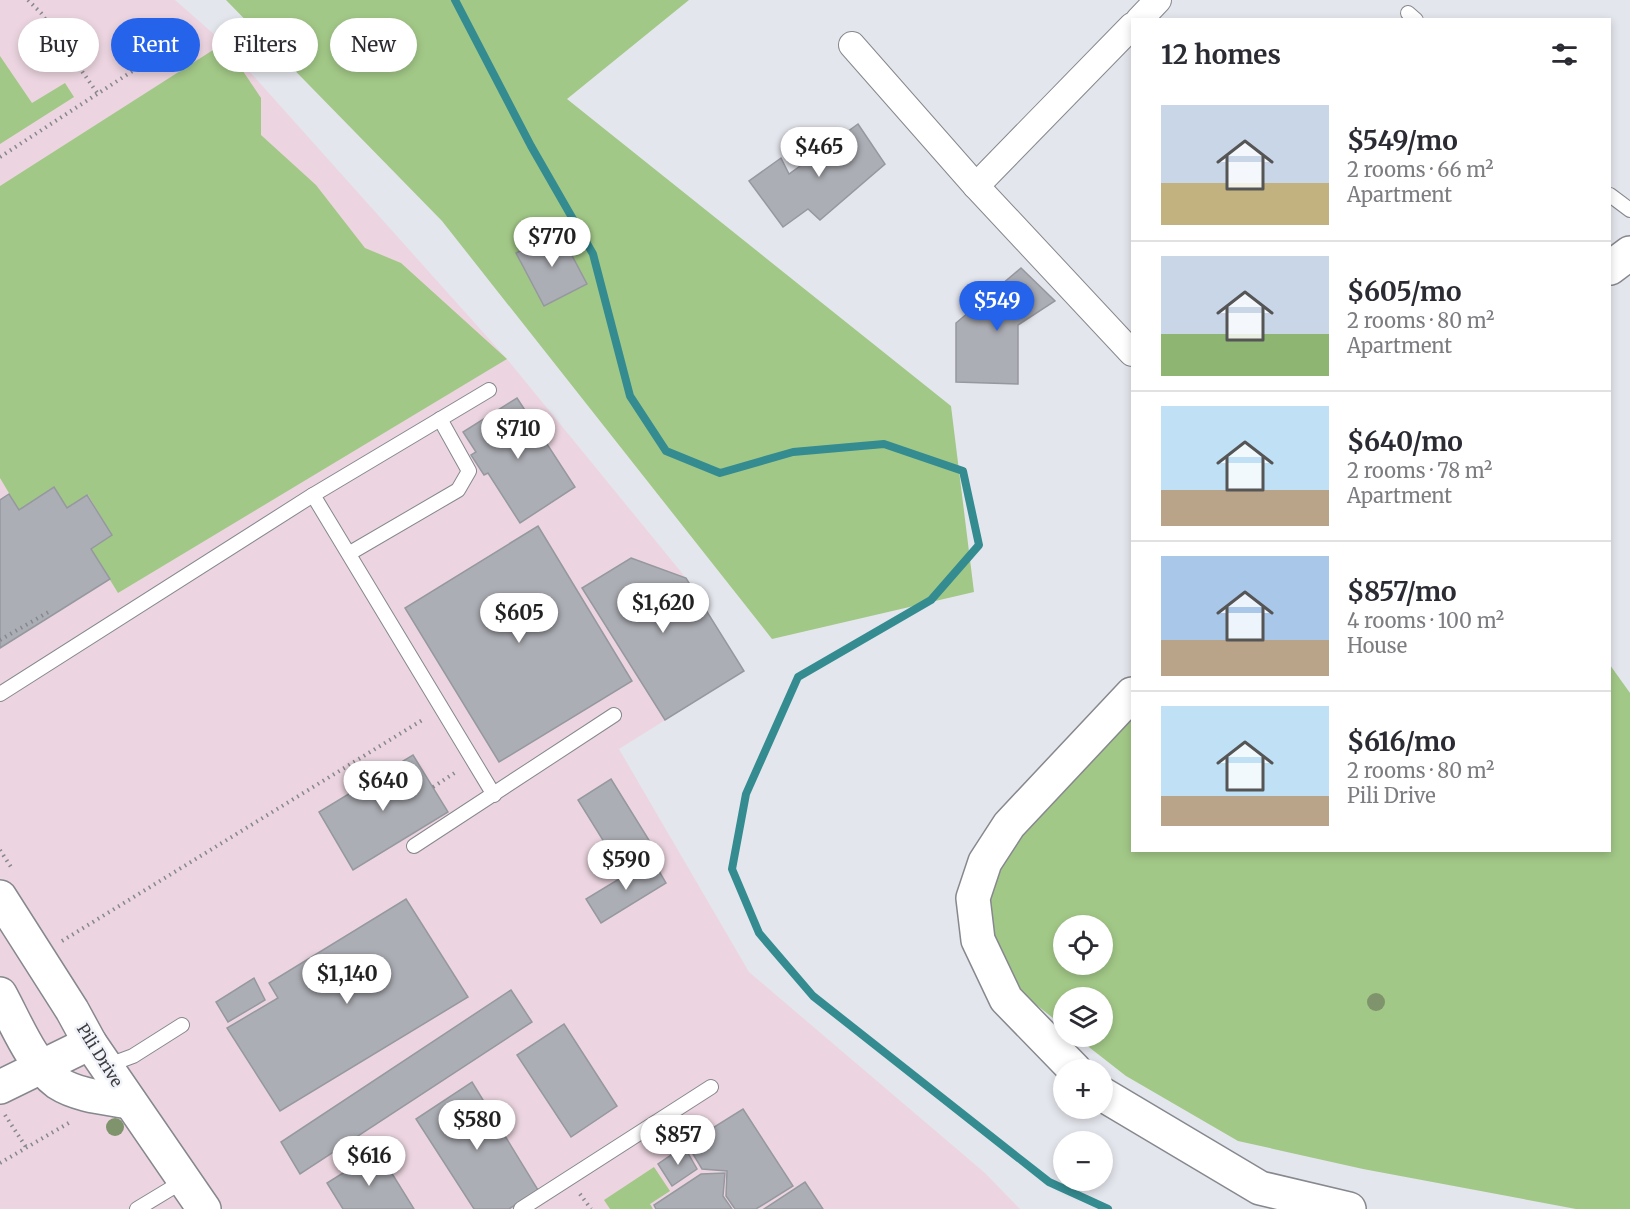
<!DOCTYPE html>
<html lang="en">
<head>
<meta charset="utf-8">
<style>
  :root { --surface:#fff; --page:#f2f2f3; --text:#2b2b33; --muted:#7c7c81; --line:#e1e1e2; --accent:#2563eb }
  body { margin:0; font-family:Merriweather,serif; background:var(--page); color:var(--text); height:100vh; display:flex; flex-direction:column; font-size:22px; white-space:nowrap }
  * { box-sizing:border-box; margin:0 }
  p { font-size:20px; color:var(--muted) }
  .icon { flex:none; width:33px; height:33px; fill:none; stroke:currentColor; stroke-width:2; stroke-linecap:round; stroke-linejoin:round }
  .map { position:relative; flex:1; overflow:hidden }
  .panel { position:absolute; left:1131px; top:18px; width:480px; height:834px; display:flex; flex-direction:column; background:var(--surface); border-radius:0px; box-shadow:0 3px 9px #0003 }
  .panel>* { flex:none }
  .hud { position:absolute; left:18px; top:18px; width:570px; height:54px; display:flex; gap:12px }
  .buttons { position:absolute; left:1053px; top:915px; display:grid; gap:12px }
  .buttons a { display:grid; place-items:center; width:60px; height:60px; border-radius:50%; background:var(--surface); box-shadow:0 3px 9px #0003; font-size:30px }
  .price { position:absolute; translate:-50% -51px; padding:0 14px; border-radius:21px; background:#fff; color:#222; font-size:20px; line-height:39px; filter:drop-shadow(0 2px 3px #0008) }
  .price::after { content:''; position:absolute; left:50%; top:36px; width:18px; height:14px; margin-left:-9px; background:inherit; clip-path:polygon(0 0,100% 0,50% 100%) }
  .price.current { background:var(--accent); color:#fff }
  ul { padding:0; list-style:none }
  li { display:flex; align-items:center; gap:18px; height:150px; padding:0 30px }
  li+li { border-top:2px solid var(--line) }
  li span { display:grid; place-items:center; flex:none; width:168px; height:120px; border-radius:0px; color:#555 }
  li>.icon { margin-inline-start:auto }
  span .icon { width:72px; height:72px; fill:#fffc; stroke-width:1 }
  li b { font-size:26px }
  h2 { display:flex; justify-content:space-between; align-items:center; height:72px; padding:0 30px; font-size:26px }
  .pill { padding:0 21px; border-radius:27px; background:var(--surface); box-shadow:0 3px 9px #0003; font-size:21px; line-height:54px }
  .pill.current { background:var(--accent); color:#fff }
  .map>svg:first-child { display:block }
  .education { fill:#ecd5e0 }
  .green { fill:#a2c887; fill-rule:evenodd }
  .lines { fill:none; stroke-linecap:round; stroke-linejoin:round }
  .stream { stroke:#348c91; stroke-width:8 }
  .building { fill:#acaeb5; stroke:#96989f; stroke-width:1.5 }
  .lane-casing { stroke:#86888e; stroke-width:16 }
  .street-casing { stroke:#86888e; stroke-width:28 }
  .secondary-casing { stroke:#86888e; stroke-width:36 }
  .path { stroke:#87888d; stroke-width:4; stroke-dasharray:1.5 4.5; stroke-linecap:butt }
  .lane { stroke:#fff; stroke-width:14 }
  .street { stroke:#fff; stroke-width:26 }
  .secondary { stroke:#fff; stroke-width:33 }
  .tree { fill:#7f946c }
  .labels { text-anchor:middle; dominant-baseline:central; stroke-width:5; stroke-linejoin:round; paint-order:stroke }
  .street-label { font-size:16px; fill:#3b3b3e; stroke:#f1f3fa }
</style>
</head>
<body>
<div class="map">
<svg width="1630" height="1209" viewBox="0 0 1630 1209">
  <rect width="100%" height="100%" fill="#e4e6ed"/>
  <path class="education" d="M0,0H175L224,43L507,359L686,578L744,671L619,749L749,972L985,1173L1020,1209H0Z"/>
  <g class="green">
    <path d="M226,0H689L567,99L951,406L974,592L772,639L442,221Z"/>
    <path d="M224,43L261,98V135L316,185L365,248L401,263L507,359L118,593L91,549L112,535L88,495L67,508L54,487L19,510L0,478V186Z"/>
    <path d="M0,56L32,103L65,83L74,97L0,144Z"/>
    <path d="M1610,665L1630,693V1209H1576L1363,1169L1238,1141L1126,1076L1076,1037L1102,1036V998H1064L1063,1026L1019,991L984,939L983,874L1132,710V850H1610ZM1064,926H1102V964H1064Z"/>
    <path d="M654,1167L670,1191L650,1204L653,1209H610L604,1200Z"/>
  </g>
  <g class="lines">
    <path class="stream" d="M455,0L531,146L593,254L630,396L666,451L720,473L793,452L884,444L963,471L979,545L931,600L798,677L746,794L732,869L759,933L813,996L1049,1182L1108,1209"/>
  </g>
  <g class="building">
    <path d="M858,124L885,164L820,220L808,209L783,227L749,181L781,158L789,174Z"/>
    <path d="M559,231L587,284L544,306L516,253Z"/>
    <path d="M1021,268L1055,301L1018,325V384L956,382V323Z"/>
    <path d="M517,398L575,487L520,523L488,473L484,475L471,455L476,452L463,432Z"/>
    <path d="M54,487L67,508L87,495L112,535L91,549L110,579L0,648V500L9,494L19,510Z"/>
    <path d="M538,526L632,681L499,762L405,608Z"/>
    <path d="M631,558L686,578L744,671L665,720L582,588Z"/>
    <path d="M413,755L448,812L353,870L319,812Z"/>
    <path d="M611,779L652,845L619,866L578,800Z"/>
    <path d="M652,859L666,883L601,923L586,899Z"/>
    <path d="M406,899L468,997L280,1111L227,1028L278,998L269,983Z"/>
    <path d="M254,978L265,1000L228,1022L216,1002Z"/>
    <path d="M511,990L532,1022L300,1174L281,1142Z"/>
    <path d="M564,1024L617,1106L571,1137L517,1055Z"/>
    <path d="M472,1082L538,1190L509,1209H474L416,1119Z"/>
    <path d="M743,1109L793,1186L756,1209H735L726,1196L727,1171L702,1169L687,1144Z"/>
    <path d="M684,1146L697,1169L672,1186L658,1164Z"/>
    <path d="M378,1151L414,1209H343L327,1183Z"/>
    <path d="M725,1173L723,1196L732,1209H656L654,1205L701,1174Z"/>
    <path d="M805,1182L823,1209H764Z"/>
  </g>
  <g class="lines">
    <g class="lane-casing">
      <g id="lane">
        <path d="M1408,13L1416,20"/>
        <path d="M1610,195L1630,210"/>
        <path d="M313,495L494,795"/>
        <path d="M350,553L458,490L469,471L440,419"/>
        <path d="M0,694L313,495L489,390"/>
        <path d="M414,846L614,715"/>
        <path d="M106,1066L133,1056L182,1025"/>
        <path d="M137,1209L185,1180"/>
        <path d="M521,1209L711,1087"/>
      </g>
    </g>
    <g class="street-casing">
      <g id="street">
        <path d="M1139,20L1158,0"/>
        <path d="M852,45L976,186L1132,353"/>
        <path d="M976,186L1132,26"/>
      </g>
    </g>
    <g class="secondary-casing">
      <g id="secondary">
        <path d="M1610,268L1630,253"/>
        <path d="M0,897L72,1010L90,1043L204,1209"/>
        <path d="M0,994C16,1023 31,1063 58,1083C78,1096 107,1098 130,1102"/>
        <path d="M1075,1070L1006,999L978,940L973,898L985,862L1009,825L1132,694"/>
        <path d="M0,1087L90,1043"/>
        <path d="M1102,1094L1260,1188L1349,1209"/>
      </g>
    </g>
    <g class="path">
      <path d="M28,0L41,13L98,94"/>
      <path d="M0,157L182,39"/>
      <path d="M0,640L50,611"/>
      <path d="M433,787L456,772"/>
      <path d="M0,850L13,870"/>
      <path d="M62,941L424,719"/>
      <path d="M5,1115L26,1147"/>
      <path d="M0,1163L72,1121"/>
      <path d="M580,1194L591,1209"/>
    </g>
    <use href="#lane" class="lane"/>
    <use href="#street" class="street"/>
    <use href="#secondary" class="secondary"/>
  </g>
  <g class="tree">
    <circle cx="1376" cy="1002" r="9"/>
    <circle cx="115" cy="1127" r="9"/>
  </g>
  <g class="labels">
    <g class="street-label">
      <text transform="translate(100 1055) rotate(58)">Pili Drive</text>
    </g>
  </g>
</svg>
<div class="buttons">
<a><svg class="icon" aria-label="locate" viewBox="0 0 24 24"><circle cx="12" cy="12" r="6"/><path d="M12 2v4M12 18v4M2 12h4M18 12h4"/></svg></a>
<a><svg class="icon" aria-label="layers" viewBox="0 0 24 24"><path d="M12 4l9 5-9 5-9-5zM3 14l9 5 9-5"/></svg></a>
<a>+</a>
<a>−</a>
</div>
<b class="price" style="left:819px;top:178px">$465</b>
<b class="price" style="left:552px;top:268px">$770</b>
<b class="price current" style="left:997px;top:332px">$549</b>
<b class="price" style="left:518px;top:460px">$710</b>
<b class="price" style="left:663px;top:634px">$1,620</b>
<b class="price" style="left:519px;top:644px">$605</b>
<b class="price" style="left:383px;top:812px">$640</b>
<b class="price" style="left:626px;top:891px">$590</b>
<b class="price" style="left:347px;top:1005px">$1,140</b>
<b class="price" style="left:477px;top:1151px">$580</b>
<b class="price" style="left:678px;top:1166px">$857</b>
<b class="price" style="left:369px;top:1187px">$616</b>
<div class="hud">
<a class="pill">Buy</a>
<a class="pill current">Rent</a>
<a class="pill">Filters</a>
<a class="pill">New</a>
</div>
<section class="panel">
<h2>12 homes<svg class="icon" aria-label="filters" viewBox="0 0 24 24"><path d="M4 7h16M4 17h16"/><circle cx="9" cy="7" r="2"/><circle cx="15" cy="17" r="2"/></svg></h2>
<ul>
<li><span style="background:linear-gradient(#c9d6e8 65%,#c2b280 0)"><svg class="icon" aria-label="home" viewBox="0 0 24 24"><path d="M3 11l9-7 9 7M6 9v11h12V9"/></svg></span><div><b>$549/mo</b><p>2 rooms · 66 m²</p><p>Apartment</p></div></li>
<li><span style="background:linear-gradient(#c9d6e8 65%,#8fb573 0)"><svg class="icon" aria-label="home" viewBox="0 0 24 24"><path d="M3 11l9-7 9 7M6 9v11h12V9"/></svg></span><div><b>$605/mo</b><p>2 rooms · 80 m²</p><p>Apartment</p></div></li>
<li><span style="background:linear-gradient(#bfe0f5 70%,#b9a48a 0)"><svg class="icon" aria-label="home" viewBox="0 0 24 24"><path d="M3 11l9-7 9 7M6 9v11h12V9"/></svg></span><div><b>$640/mo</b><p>2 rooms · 78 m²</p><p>Apartment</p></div></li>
<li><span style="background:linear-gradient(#a9c7e8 70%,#b9a48a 0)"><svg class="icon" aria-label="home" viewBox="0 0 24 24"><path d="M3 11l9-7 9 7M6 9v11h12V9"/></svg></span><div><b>$857/mo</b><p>4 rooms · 100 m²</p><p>House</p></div></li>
<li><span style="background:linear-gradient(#bfe0f5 75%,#b9a48a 0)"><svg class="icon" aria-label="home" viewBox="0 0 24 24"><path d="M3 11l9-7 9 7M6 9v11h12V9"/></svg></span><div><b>$616/mo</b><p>2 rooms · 80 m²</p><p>Pili Drive</p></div></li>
</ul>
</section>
</div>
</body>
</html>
